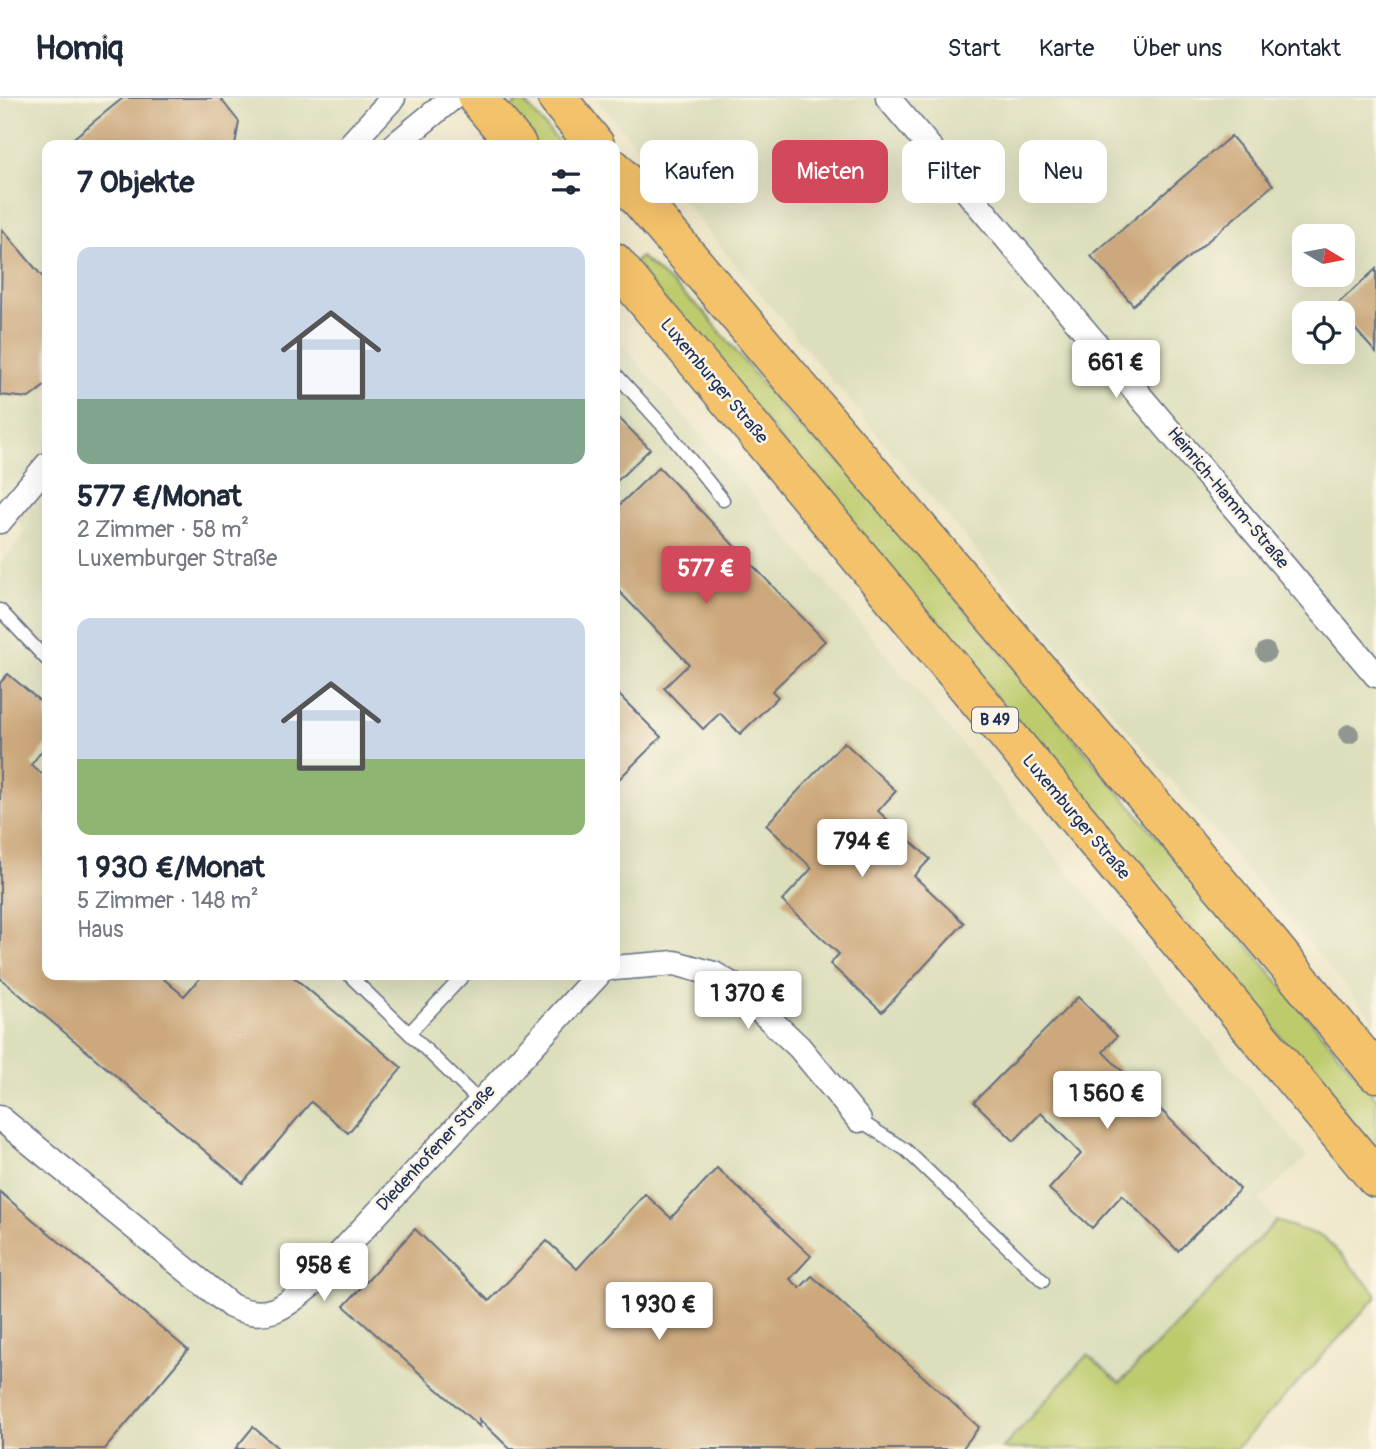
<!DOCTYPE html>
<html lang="de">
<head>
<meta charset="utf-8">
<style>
  :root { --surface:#fff; --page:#f2f2f3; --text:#1f2937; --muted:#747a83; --line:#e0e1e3; --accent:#d1495b }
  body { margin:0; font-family:Pangolin,sans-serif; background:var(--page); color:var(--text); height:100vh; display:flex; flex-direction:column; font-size:26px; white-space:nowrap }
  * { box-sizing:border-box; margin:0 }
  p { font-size:23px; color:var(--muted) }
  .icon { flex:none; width:38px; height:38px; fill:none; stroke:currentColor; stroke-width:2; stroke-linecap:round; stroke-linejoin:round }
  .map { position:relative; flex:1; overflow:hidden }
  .drawer { position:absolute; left:42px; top:42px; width:578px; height:840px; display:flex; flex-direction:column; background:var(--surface); border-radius:14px; box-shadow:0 7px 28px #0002 }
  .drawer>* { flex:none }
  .guide { position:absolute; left:640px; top:42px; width:630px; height:63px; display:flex; gap:14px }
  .needle { width:46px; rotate:100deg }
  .fabs { position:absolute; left:1292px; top:126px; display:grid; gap:14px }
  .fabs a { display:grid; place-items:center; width:63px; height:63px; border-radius:14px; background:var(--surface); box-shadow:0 7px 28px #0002; font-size:35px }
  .price { position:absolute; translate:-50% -60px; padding:0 16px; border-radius:7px; background:#fff; color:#222; font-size:23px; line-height:46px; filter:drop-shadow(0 2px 4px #0008) }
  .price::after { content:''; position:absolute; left:50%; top:42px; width:21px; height:16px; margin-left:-10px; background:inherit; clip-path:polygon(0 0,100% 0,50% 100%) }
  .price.on { background:var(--accent); color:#fff }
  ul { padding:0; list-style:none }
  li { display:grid; align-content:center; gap:14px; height:371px; padding:0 35px }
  li span { display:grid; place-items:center; height:217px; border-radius:14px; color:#555 }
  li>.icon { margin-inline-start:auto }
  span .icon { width:126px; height:126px; fill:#fffc; stroke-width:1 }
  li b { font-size:30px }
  h2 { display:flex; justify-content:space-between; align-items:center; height:84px; padding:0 35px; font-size:30px }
  .chip { padding:0 24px; border-radius:14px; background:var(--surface); box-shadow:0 7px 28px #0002; font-size:24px; line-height:63px }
  .chip.on { background:var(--accent); color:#fff }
  header { display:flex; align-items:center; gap:42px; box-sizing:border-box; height:98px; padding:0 35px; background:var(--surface); border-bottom:2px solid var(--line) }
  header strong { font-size:33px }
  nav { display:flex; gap:38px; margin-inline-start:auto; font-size:24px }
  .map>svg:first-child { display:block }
  .built { fill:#dcdebc; fill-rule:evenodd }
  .green { fill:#becb6d; stroke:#6c7d66; stroke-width:2 }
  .building { fill:#cca87b }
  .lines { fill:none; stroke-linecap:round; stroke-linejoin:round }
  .service-casing { stroke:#646f83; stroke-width:15 }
  .minor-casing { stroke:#646f83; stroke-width:27 }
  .primary-casing { stroke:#646f83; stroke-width:41 }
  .service { stroke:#fff; stroke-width:12 }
  .minor { stroke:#fff; stroke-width:24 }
  .primary { stroke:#f4c26a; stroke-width:38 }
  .tree { fill:#909790 }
  .labels { text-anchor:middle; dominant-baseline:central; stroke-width:5; stroke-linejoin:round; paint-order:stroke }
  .shield { fill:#fcf5e5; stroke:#5e6a86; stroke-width:2 }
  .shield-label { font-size:16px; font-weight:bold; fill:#1b2f5e }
  .street-label { font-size:18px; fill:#1b2f5e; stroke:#fcf5e5 }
</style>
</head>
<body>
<header>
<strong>Homiq</strong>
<nav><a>Start</a><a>Karte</a><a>Über uns</a><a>Kontakt</a></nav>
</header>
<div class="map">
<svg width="1376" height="1351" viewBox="0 0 1376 1351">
  <rect width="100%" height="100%" fill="#fcf5e5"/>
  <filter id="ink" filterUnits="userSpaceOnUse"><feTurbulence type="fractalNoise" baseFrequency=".0143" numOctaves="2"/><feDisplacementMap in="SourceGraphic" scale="14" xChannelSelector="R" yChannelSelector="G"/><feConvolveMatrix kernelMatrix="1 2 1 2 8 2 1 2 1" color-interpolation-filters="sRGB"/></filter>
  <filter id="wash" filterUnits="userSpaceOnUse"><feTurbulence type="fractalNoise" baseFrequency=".00686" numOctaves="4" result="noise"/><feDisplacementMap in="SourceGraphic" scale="28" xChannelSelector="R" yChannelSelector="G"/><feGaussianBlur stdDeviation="1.57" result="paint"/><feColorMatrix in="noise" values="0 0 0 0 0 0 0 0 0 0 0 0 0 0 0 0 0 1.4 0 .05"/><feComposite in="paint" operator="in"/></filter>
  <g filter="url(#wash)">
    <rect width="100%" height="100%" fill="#ede6c8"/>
    <g class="built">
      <path d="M0,0H399L427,47H47V877H614V237L758,403L1307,1059L1260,1102L1276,1123L1120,1285L1086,1257L1002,1351H0V466L26,434L0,400Z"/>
      <path d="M596,0H1376V925L868,325ZM1304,138H1342V177H1304ZM1304,215H1342V254H1304Z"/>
    </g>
    <g class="green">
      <path d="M522,1L561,47H534L506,14Z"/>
      <path d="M641,159L705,215L792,323L846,369L1376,1000V1053L633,165Z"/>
      <path d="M1276,1123L1324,1139L1376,1195V1200L1236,1351H1002L1087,1257L1120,1285Z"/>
    </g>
    <g id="blocks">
      <g class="building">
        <path d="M123,0H220L239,24L235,47H65Z"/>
        <path d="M1231,38L1273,87L1133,207L1091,158Z"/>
        <path d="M2,131L47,184V286L29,300L0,297Z"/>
        <path d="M1376,171V255L1335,208Z"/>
        <path d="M614,315L650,351L614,386Z"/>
        <path d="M659,369L825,543L772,593L778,599L740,636L720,615L703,631L664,590L689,566L614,488V412Z"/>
        <path d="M8,576L47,609V646L31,667L47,680V877H159L184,898L203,877H291L402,970L348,1035L311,1004L243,1085L0,880V585Z"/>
        <path d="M614,592L661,639L614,686Z"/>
        <path d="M844,644L896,693L878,713L930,761L914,778L964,825L882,914L830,866L839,856L782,803L812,770L766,727Z"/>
        <path d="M1078,899L1117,938L1103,954L1240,1091L1178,1153L1122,1097L1092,1130L1049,1091L1081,1056L1041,1015L1014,1043L974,1004Z"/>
        <path d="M717,1070L811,1158L790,1181L800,1190L812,1178L979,1329L962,1351H510L479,1321L480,1329L344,1208L415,1131L489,1203L547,1143L577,1171L645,1096L671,1120Z"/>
        <path d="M0,1094L188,1252L105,1351H0Z"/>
        <path d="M253,1329L279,1351H235Z"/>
      </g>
    </g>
  </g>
  <g filter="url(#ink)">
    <use href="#blocks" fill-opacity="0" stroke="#646f83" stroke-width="2"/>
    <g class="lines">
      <g class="service-casing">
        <g id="service">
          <path d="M614,274L664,329L723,402"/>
          <path d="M0,512L47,562"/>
          <path d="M349,877L479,1003"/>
          <path d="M409,935L464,877"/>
          <path d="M859,1022L906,1052L1043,1183"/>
        </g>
      </g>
      <g class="minor-casing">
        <g id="minor">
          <path d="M888,0L1376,577"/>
          <path d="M350,47L393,0"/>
          <path d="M395,47L452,0"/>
          <path d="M0,423L47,367"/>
          <path d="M614,870L675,865L714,876L734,888L799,949L859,1022"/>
          <path d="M0,1020L231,1208C267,1224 283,1210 311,1187L598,877"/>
        </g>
      </g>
      <g class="primary-casing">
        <g id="primary">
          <path d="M477,0L517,47"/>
          <path d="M557,0L595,47"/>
          <path d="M614,71L1268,843L1376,975"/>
          <path d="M614,164L1376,1080"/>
        </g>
      </g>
      <use href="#service" class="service"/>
      <use href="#minor" class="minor"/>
      <use href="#primary" class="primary"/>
    </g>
    <g class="tree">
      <circle cx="1266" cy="554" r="10"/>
      <circle cx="1349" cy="636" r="10"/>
    </g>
  </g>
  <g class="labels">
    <rect class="shield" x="972" y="609.5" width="46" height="25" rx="5"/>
    <g class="shield-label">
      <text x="995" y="622">B 49</text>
    </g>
    <g class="street-label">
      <text transform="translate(714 283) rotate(50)">Luxemburger Straße</text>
      <text transform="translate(1228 400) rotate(50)">Heinrich-Hamm-Straße</text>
      <text transform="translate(1076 719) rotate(50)">Luxemburger Straße</text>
      <text transform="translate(436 1050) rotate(-47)">Diedenhofener Straße</text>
    </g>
  </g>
</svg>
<div class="fabs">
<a><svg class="needle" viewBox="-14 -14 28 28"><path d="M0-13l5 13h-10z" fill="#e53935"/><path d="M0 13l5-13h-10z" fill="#747a83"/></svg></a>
<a><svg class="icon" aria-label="locate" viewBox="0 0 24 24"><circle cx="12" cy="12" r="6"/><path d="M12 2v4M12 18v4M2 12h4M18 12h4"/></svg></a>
</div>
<b class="price" style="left:1116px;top:302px">661 €</b>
<b class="price on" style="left:706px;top:508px">577 €</b>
<b class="price" style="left:862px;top:781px">794 €</b>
<b class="price" style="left:748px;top:933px">1 370 €</b>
<b class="price" style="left:1107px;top:1033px">1 560 €</b>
<b class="price" style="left:324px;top:1205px">958 €</b>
<b class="price" style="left:659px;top:1244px">1 930 €</b>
<div class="guide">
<a class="chip">Kaufen</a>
<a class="chip on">Mieten</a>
<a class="chip">Filter</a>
<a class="chip">Neu</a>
</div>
<section class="drawer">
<h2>7 Objekte<svg class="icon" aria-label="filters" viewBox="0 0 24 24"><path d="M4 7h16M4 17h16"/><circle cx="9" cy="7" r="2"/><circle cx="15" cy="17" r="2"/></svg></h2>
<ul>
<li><span style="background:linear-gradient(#c9d6e8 70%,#7fa58c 0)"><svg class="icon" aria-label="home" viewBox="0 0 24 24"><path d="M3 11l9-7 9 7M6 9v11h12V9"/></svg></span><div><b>577 €/Monat</b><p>2 Zimmer · 58 m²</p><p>Luxemburger Straße</p></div></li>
<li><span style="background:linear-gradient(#c9d6e8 65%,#8fb573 0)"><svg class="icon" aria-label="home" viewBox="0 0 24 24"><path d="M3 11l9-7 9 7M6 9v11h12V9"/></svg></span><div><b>1 930 €/Monat</b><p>5 Zimmer · 148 m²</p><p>Haus</p></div></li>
</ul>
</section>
</div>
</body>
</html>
